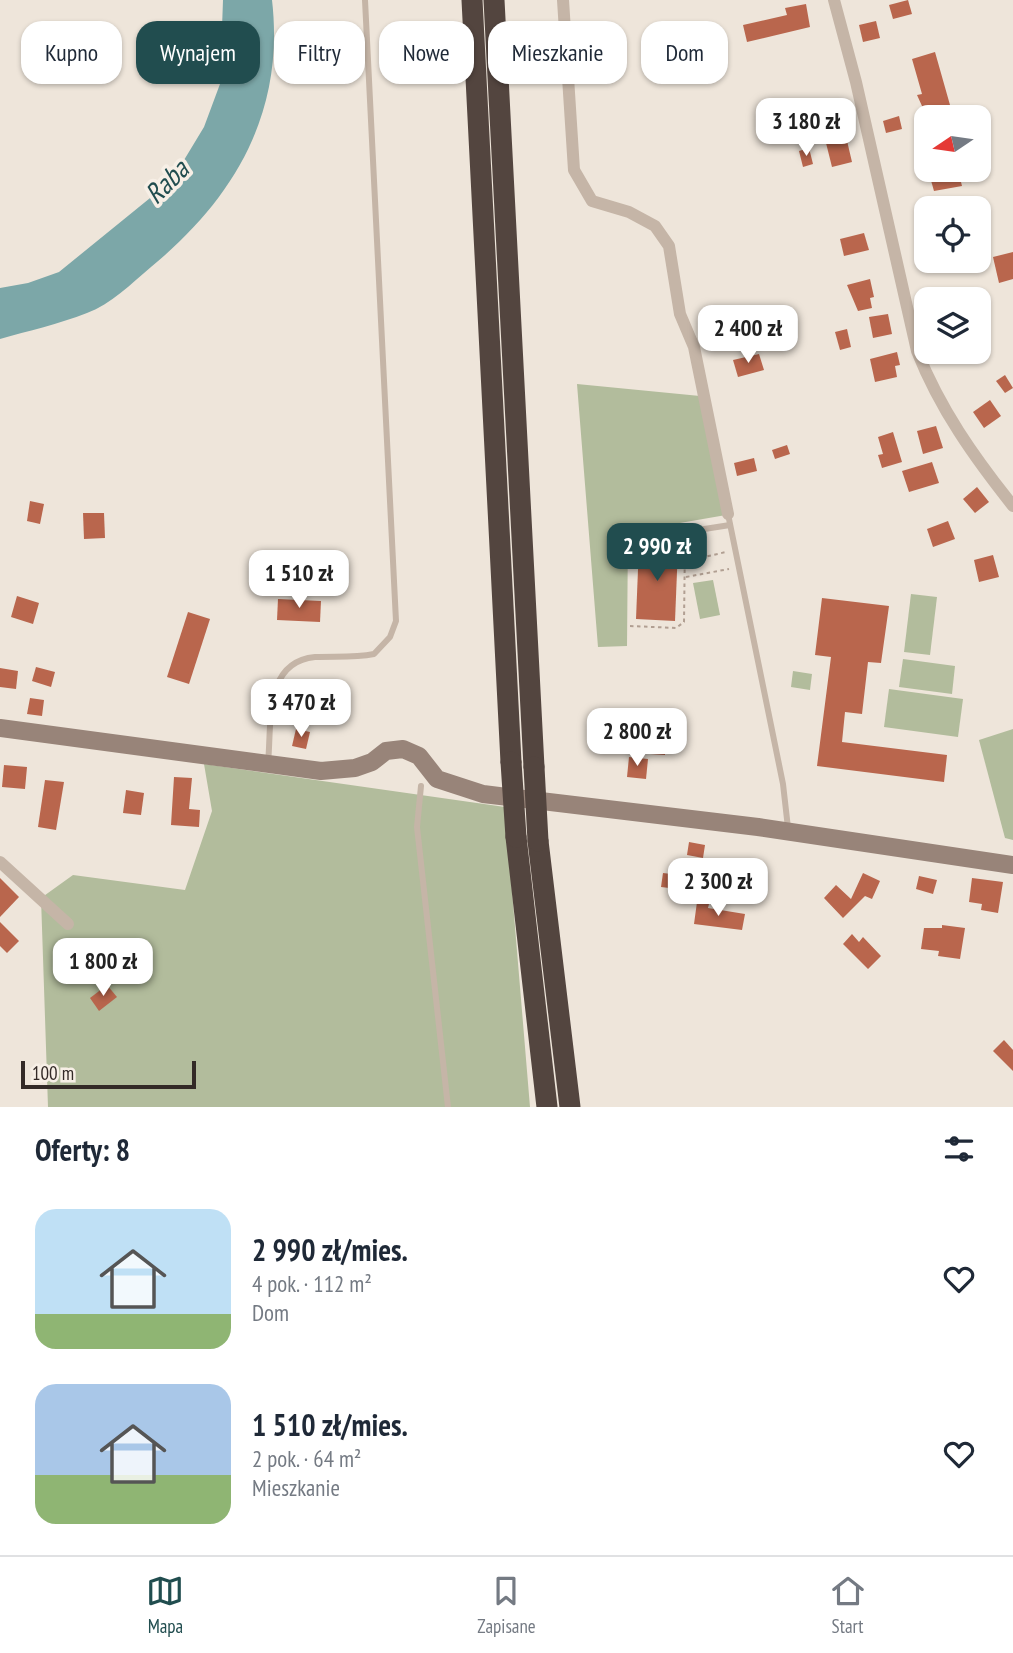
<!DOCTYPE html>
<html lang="pl">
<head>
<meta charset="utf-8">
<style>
  :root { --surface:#fff; --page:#f2f2f3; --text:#1f2937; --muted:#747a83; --line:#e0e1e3; --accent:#214d4f }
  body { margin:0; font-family:"PT Sans Narrow",sans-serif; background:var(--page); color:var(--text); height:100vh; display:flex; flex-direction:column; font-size:26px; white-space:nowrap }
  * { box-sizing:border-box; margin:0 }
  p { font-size:23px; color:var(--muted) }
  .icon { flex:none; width:38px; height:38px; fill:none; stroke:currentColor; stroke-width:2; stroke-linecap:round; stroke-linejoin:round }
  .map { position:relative; height:1107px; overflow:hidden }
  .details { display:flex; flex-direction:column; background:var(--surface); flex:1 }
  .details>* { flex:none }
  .top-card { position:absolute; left:21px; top:21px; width:971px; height:63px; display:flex; gap:14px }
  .needle { width:46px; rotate:257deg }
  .fabs { position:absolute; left:914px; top:105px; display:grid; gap:14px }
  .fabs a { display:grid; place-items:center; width:77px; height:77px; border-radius:14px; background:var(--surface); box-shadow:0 2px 5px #0004; font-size:35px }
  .scale { position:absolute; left:21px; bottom:18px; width:175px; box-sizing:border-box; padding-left:7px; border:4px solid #332a27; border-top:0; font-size:19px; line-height:24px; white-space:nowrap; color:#332a27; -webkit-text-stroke:5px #f7efe6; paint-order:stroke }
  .price { position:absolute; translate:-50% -60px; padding:0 16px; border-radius:14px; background:#fff; color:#222; font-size:23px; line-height:46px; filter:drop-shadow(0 2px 4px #0008) }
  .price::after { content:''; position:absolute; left:50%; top:42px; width:21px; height:16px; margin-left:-10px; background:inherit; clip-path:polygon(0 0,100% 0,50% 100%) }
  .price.selected { background:var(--accent); color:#fff }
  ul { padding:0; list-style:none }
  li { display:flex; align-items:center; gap:21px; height:175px; padding:0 35px }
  li span { display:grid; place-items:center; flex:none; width:196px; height:140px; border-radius:21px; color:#555 }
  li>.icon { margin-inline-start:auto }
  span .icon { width:84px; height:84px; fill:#fffc; stroke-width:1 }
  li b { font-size:30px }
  h2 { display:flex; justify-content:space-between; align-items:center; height:84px; padding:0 35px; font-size:30px }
  .pill { padding:0 24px; border-radius:21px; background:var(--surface); box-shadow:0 2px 5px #0004; font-size:24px; line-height:63px }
  .pill.selected { background:var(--accent); color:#fff }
  .menu { display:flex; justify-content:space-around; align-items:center; height:98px; border-top:2px solid var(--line); background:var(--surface); font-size:19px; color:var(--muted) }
  .menu a { display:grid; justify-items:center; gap:4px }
  .menu .selected { color:var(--accent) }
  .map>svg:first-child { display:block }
  .green { fill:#b2bc9c }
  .water { fill:#7ca7a8 }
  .building { fill:#b9664d }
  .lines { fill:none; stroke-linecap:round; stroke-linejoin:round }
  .path { stroke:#b19f92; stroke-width:2; stroke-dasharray:3.5 3.5; stroke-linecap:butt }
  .lane { stroke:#c5b5a7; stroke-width:6 }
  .street { stroke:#c5b5a7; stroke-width:12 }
  .secondary { stroke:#988479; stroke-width:18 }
  .highway { stroke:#53453f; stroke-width:21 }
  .highway-bridge { stroke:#53453f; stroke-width:21 }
  .labels { text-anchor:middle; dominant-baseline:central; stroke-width:7; stroke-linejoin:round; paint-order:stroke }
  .water-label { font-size:28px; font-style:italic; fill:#214d4f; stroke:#f7efe6 }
</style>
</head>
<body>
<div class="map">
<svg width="1013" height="1107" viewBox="0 0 1013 1107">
  <rect width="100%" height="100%" fill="#eee5da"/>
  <g class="green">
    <path d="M577,384L700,396L726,515L628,532L627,646L598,647Z"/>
    <path d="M713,580L720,615L700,619L693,583Z"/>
    <path d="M911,594L937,597L930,655L904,652Z"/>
    <path d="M903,659L955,666L952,694L899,687Z"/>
    <path d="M793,671L812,674L810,690L791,687Z"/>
    <path d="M889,689L963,699L958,737L884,727Z"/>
    <path d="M1013,729V840L1005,838L979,740Z"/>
    <path d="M204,764L505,807L530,1107H48L41,898L73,875L185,890L212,811Z"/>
  </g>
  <path class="water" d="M223,0H272C285,112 235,198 151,267C131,284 111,304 87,313C59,324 28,331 0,339V288L28,283L59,272L155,194L178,170L204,127L220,84Z"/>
  <g class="building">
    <path d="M908,0L912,14L893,19L889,5Z"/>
    <path d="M806,4L810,27L747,42L743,25L787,15L785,8Z"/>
    <path d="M876,21L880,38L863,42L859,25Z"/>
    <path d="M935,52L950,105L944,107L946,114L927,117L917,95L922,94L912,59Z"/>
    <path d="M780,100L782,106L786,105L791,124L767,132L759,107Z"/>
    <path d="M845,106L850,127L844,128L852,162L832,167L823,131L798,138L793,119Z"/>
    <path d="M899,116L902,129L886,133L883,121Z"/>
    <path d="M809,148L813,164L803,167L799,151Z"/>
    <path d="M946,170H958L962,186L934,191L930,177Z"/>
    <path d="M978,228H983L988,255L978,258Z"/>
    <path d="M864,233L869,250L844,256L840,239Z"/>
    <path d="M1013,252V279L999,283L993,257Z"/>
    <path d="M870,279L874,297L870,298L872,308L858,311L847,285Z"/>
    <path d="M888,314L892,334L873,338L869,317Z"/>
    <path d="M847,329L851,347L840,350L835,332Z"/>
    <path d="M897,352L900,365L895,366L897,377L875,382L870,359Z"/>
    <path d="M759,354L764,370L738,377L733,360Z"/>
    <path d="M1005,375L1013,388L1005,393L996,381Z"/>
    <path d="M990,400L1001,416L984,428L973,412Z"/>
    <path d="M936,426L943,448L923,454L917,431Z"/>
    <path d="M893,432L902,462L882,468L878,455L883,454L878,437Z"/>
    <path d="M787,445L790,454L775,459L772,450Z"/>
    <path d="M754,458L757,471L737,476L734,463Z"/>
    <path d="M932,462L939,483L909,492L902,471Z"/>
    <path d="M977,487L989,502L975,513L963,499Z"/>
    <path d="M30,501L44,504L40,524L27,521Z"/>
    <path d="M83,513H104L105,538L84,539Z"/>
    <path d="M948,521L955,539L933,547L927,529Z"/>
    <path d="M639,545L678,547L675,621L636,619Z"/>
    <path d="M993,555L999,577L979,582L974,560Z"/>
    <path d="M17,596L39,603L33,624L11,617Z"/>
    <path d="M822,598L889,606L881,663L868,662L862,714L845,712L842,742L947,755L944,782L817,766L831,657L815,655Z"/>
    <path d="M278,599L321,601L320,622L277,620Z"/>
    <path d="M188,612L210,619L189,684L167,677Z"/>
    <path d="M36,667L55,672L51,687L32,681Z"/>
    <path d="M0,668L18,671L16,689L0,687Z"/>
    <path d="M30,698L44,700L42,716L27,714Z"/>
    <rect x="315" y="702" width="19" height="19"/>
    <path d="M296,729L310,732L306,749L292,746Z"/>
    <path d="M650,734H665V755L650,754Z"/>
    <path d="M629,757L648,759L646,779L627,777Z"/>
    <path d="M4,765L27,767L25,789L2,787Z"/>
    <path d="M174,777L192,778L189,809L200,810L199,827L171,825Z"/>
    <path d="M45,780L64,782L56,830L38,827Z"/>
    <path d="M126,790L144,793L141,815L123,813Z"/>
    <path d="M689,842L705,845L703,858L687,855Z"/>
    <path d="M663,873L696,877L694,891L661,887Z"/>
    <path d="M863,873L880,881L872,899L865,896L843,918L824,898L836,885L851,899Z"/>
    <path d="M919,876L937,880L933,894L916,889Z"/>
    <path d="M0,878L19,897L0,917Z"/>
    <path d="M972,878L1003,882L998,913L981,910L982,904L969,902Z"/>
    <path d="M697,902L709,904L708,908L745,914L742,930L694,924Z"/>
    <path d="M0,922L19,941L7,953L0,946Z"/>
    <path d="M942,925L965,928L960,959L938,956L939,951L921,949L924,928H942Z"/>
    <path d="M852,934L859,942L863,937L881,956L868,969L843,944Z"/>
    <path d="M107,985L117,997L99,1011L90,998Z"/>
    <path d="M1004,1040L1013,1050V1071L993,1051Z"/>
  </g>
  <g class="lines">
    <g class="path">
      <path d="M687,561L726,552"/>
      <path d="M686,577L729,569"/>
      <path d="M630,626L676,628L684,622L685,540"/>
    </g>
    <g class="lane">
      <path d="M728,514L783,784L788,828"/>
      <path d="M653,537L730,525"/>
      <path d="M268,763C272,724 263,662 315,657C335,656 354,658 374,654L390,637L396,621L365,0"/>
      <path d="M421,786L417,827L448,1107"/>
    </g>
    <g class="street">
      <path d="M563,0L574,170L592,201L629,212L655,226L669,246L680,314L694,347L728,514"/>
      <path d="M834,0L856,82L917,351C940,409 974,457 1013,506"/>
      <path d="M0,862L68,924"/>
    </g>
    <path class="secondary" d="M0,728L321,771L355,768L372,762L386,751L403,749L419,756L437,779L483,794L758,827L1013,865"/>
    <g class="highway">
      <path d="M472,0L511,762"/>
      <path d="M494,0L534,767"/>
      <path d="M516,837L547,1107"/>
      <path d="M538,841L570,1107"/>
    </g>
    <g class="highway-bridge">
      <path d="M511,762L516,837"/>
      <path d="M534,767L538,841"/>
    </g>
  </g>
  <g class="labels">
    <g class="water-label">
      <text transform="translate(166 181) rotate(-45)">Raba</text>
    </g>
  </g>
</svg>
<div class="fabs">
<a><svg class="needle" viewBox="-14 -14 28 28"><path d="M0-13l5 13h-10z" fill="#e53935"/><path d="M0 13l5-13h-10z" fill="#747a83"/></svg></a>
<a><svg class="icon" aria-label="locate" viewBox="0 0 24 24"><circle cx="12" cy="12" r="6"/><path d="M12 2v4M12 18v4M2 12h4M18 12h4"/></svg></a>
<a><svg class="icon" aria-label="layers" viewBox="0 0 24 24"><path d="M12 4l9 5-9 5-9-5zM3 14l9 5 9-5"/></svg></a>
</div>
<div class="scale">100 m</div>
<b class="price" style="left:806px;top:158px">3 180 zł</b>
<b class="price" style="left:748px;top:365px">2 400 zł</b>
<b class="price selected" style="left:657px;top:583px">2 990 zł</b>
<b class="price" style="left:299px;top:610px">1 510 zł</b>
<b class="price" style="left:301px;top:739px">3 470 zł</b>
<b class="price" style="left:637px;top:768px">2 800 zł</b>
<b class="price" style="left:718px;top:918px">2 300 zł</b>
<b class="price" style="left:103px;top:998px">1 800 zł</b>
<div class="top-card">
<a class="pill">Kupno</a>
<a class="pill selected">Wynajem</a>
<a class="pill">Filtry</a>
<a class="pill">Nowe</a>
<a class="pill">Mieszkanie</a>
<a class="pill">Dom</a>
</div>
</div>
<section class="details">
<h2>Oferty: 8<svg class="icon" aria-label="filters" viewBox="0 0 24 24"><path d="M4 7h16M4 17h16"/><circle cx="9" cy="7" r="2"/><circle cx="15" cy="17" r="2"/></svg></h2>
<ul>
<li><span style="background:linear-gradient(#bfe0f5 75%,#8fb573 0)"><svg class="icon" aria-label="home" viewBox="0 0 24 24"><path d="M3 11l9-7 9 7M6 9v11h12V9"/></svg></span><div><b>2 990 zł/mies.</b><p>4 pok. · 112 m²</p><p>Dom</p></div><svg class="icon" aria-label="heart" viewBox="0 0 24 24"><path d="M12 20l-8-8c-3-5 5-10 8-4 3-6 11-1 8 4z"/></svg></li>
<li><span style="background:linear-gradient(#a9c7e8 65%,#8fb573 0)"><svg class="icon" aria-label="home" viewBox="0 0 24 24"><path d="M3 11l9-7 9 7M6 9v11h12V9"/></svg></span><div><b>1 510 zł/mies.</b><p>2 pok. · 64 m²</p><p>Mieszkanie</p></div><svg class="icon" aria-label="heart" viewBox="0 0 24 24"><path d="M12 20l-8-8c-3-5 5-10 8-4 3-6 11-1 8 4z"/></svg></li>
</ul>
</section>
<nav class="menu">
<a class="selected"><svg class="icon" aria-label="map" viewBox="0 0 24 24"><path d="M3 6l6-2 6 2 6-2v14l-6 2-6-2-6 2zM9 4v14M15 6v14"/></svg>Mapa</a>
<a><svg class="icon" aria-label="saved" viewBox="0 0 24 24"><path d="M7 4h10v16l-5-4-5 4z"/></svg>Zapisane</a>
<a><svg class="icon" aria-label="home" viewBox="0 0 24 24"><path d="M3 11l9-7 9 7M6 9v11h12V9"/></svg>Start</a>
</nav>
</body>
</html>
